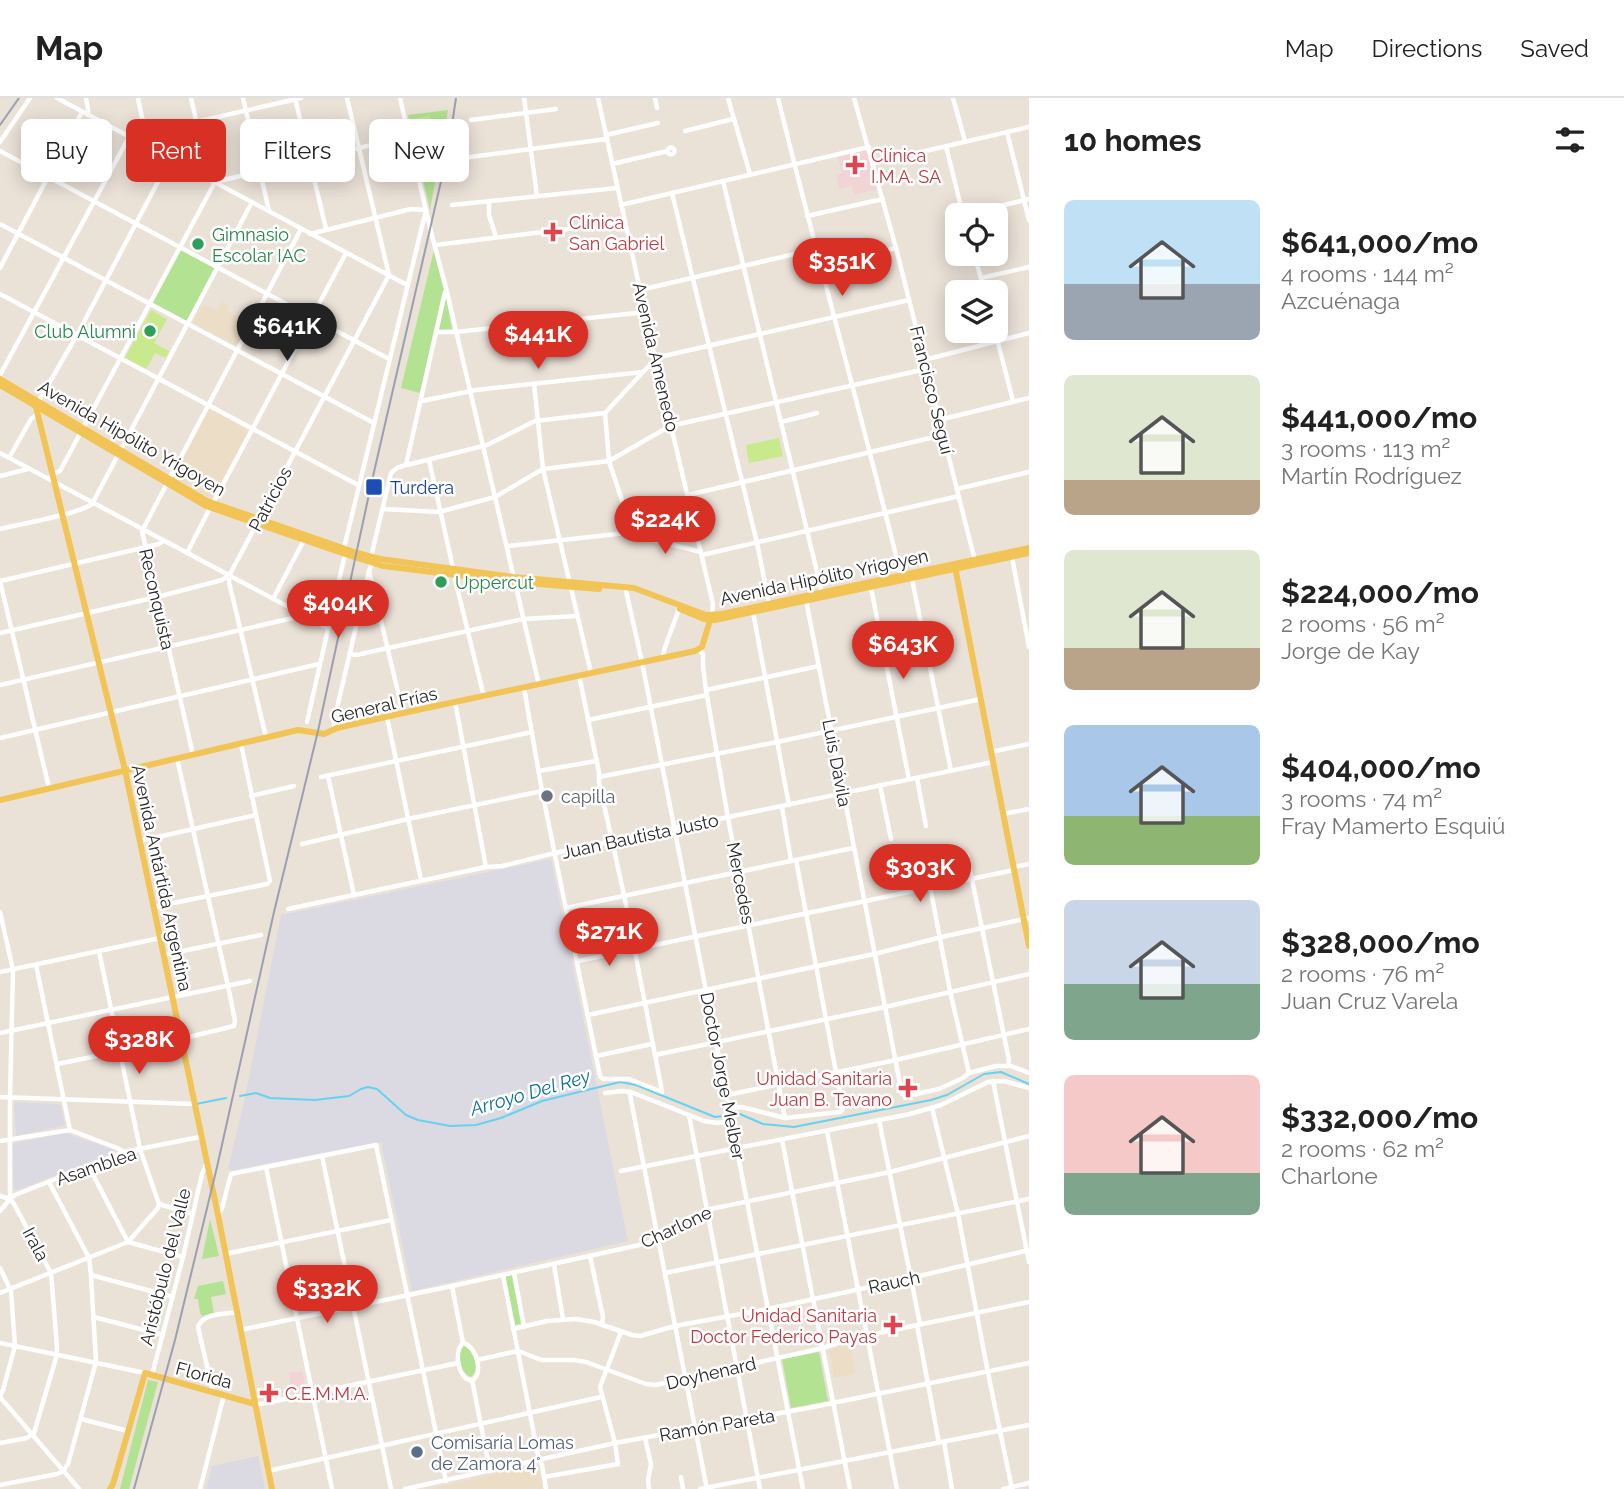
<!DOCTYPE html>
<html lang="en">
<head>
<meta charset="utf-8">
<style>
  :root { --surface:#fff; --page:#f6f6f6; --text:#222; --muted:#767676; --line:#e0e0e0; --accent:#d93025 }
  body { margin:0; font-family:Raleway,sans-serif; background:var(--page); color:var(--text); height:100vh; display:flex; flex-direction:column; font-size:26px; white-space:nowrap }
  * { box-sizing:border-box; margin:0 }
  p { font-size:23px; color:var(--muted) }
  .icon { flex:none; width:38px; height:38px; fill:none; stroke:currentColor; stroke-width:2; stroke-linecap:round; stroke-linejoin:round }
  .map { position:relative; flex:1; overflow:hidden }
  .drawer { display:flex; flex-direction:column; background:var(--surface); width:595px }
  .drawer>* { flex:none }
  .hud { position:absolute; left:21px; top:21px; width:665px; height:63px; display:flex; gap:14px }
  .tools { position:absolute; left:945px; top:105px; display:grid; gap:14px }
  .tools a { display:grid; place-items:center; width:63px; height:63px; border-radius:10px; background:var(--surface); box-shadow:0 4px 18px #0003; font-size:35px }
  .price { position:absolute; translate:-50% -60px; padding:0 16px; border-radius:24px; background:var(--accent); color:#fff; font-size:23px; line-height:46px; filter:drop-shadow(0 2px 4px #0008) }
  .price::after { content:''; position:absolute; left:50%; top:42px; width:21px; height:16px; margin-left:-10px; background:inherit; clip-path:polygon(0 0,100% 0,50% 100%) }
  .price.selected { background:#222; color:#fff }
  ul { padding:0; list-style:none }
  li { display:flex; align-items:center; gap:21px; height:175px; padding:0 35px }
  li span { display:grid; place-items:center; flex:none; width:196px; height:140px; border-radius:10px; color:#555 }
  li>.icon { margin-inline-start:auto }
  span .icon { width:84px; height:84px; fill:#fffc; stroke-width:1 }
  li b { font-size:30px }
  h2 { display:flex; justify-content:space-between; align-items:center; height:84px; padding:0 35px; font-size:30px }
  .tag { padding:0 24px; border-radius:10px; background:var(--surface); box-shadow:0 4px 18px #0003; font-size:24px; line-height:63px }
  .tag.selected { background:var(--accent); color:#fff }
  header { display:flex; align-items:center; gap:42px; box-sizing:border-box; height:98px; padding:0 35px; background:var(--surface); border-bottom:2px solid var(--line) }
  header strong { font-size:33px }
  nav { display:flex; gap:38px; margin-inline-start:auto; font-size:24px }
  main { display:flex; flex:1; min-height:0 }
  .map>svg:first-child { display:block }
  .industrial { fill:#dbd9e2 }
  .education { fill:#ecdec6 }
  .medical { fill:#f2d4d7 }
  .green { fill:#b2e292 }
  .pitch { fill:#c8ea8d }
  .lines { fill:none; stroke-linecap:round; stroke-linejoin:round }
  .stream { stroke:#67d2ef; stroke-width:2 }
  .minor { stroke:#fff; stroke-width:4.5 }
  .major { stroke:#f1c455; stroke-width:6 }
  .rail { stroke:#9b9fb2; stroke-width:2 }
  .health-dot { fill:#e0444e; stroke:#fff; stroke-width:2.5 }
  .leisure-dot { fill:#2e9e5b; stroke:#fff; stroke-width:2.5 }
  .transit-dot { fill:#1a4fb4; stroke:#fff; stroke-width:2.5 }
  .worship-dot { fill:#6b7280; stroke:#fff; stroke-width:2.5 }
  .service-dot { fill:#5c6f8a; stroke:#fff; stroke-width:2.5 }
  .labels { text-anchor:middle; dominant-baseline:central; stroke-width:5; stroke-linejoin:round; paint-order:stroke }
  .health-label { font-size:18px; fill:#be3a42; stroke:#fff; text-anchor:start }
  .leisure-label { font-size:18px; fill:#27864d; stroke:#fff; text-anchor:start }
  .street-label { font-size:18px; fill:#272727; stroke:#fff }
  .transit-label { font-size:18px; fill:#164399; stroke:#fff; text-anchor:start }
  .worship-label { font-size:18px; fill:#5b616d; stroke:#fff; text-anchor:start }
  .service-label { font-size:18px; fill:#4e5e75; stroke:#fff; text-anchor:start }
  .water-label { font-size:19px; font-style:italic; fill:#0b6e96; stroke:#fff }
</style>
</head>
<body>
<header>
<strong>Map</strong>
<nav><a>Map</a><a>Directions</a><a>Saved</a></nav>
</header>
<main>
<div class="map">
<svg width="1029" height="1391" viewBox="0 0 1029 1391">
  <rect width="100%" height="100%" fill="#eae1d7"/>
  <g class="industrial">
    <path d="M551,761L628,1143L412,1193L381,1044L233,1072L228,1071L245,1000L281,817Z"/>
    <path d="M15,1004L58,1006L61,1008L65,1026L63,1028L16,1038L14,1005Z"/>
    <path d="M65,1035L114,1052V1055L17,1092L14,1091L12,1048L15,1045Z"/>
    <path d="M258,1358L265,1391H206L212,1368Z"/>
  </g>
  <g class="education">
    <path d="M222,204L229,208L227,213L249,225L237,248L193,225L203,206L217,213Z"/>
    <path d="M210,310L252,332L211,404L172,380Z"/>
    <path d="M850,1247L856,1275L834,1280L829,1251Z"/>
    <path d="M538,1367L543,1391H428Z"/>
  </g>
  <g class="medical">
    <path d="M867,52L877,91L854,97L852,88L839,91L836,77L842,75L838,59Z"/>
    <path d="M302,1273L306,1291L292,1294L289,1275Z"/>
  </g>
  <g class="green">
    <path d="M448,12L430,112L408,17Z"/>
    <path d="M181,150L218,170L188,227L150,206Z"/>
    <path d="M434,152L444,193L420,295L401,290Z"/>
    <path d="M446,199L452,231L439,232Z"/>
    <path d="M210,1121L219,1158L202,1161Z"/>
    <path d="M512,1177L522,1225L515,1227L505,1179Z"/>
    <path d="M223,1183L226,1196L211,1199L214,1215L202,1218L200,1215L198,1201H194L198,1188Z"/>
    <path d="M462,1247H466C473,1257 481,1269 471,1279C459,1274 458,1259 462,1247Z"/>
    <path d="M819,1254L828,1303L791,1310L782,1261Z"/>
    <path d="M148,1282L158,1284L129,1391H120Z"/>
  </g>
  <g class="pitch">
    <path d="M430,17L439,53L421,57L413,21Z"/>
    <path d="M151,212L167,221L154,245L169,253L166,260L155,255L146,271L125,260Z"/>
    <path d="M779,340L783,358L749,365L746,347Z"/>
  </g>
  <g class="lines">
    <g class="stream">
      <path d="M240,998L256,995L270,1000L315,1002L349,998L361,991L368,989L377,991L406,1017L418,1022L450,1028L476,1027L501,1020L542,1003L620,984L636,987L715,1019L740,1016L763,1026L794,1029L931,1002L947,997L984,976L1001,974L1029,986"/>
      <path d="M196,1006L226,1000"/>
    </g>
    <g class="minor">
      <path d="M57,0L407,187"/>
      <path d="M86,0L88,12V17"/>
      <path d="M138,0L145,34"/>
      <path d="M191,0L207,69L205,79"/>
      <path d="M243,0L269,113"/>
      <path d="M295,0L326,131"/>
      <path d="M400,0L431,134L446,190L539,587"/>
      <path d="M524,0L537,98"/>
      <path d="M598,0L655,260L713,506L712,517"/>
      <path d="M655,0L657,10"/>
      <path d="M728,0L750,76"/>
      <path d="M778,0C817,160 862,318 901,478"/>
      <path d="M854,0L896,150L975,463"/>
      <path d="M953,0L965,43"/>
      <path d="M471,22L556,11"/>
      <path d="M685,33L733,21"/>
      <path d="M1007,34L1029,122"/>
      <path d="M606,37L658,25"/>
      <path d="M0,44L30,0"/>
      <path d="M946,48L963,117"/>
      <circle cx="671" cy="53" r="3.5"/>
      <path d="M0,53L389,261"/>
      <path d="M463,60L607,41"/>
      <path d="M874,65L1029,29"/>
      <path d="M612,66L668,53"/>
      <path d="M723,83L822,495"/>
      <path d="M672,95L757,445L769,505"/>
      <path d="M489,103V117L496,139"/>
      <path d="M452,107L617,90"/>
      <path d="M621,107L869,49"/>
      <path d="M963,117L1029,101"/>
      <path d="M807,118L883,101"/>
      <path d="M0,126L374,325"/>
      <path d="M310,136L411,111L426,112L344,450"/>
      <path d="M435,147L625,124"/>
      <path d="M974,156L985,194"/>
      <path d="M820,167L896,150"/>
      <path d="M0,170L82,14"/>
      <path d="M981,180L1029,169"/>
      <path d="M640,192L816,151"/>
      <path d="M0,196L358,387"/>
      <path d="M995,233L1013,303"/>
      <path d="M437,234H456L646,214"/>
      <path d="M655,260L909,202"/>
      <path d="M924,262L1029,235"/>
      <path d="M0,277L129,39L301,0"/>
      <path d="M534,286L543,371L591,575"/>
      <path d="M422,303L476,292L643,274L651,266L656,263"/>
      <path d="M37,306L77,237L170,61"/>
      <path d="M605,315L609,363L633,436"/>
      <path d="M939,322L1029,300"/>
      <path d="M781,324L817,315"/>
      <path d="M0,355L328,530"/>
      <path d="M9,360L31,321L36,317"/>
      <path d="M429,362L453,470"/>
      <path d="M407,367L487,347L535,323L605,315L643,274"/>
      <path d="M51,377L60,373L215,84L410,38"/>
      <path d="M0,378L28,371"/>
      <path d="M957,391L1029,374"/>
      <path d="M688,397L943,337"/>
      <path d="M213,405L346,155"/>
      <path d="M92,406L252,104"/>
      <path d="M383,411L439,414L495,399L543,371L609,363L670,328L926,271"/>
      <path d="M0,431C19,426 80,416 92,406"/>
      <path d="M507,448L626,435L701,454"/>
      <path d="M187,455L210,410"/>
      <path d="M702,457L959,398"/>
      <path d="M371,459L391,375L397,370L406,367L445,194"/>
      <path d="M1012,459L1029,549"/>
      <path d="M372,465L369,473L403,615"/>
      <path d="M454,477L484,599"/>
      <path d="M912,481L951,673"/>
      <path d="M0,483L49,690"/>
      <path d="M0,483L159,446L163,443"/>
      <path d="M871,490L909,681"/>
      <path d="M626,493L642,564L803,1391"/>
      <path d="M273,501L304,442"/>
      <path d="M806,502L902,996L907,998L939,991L963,980L969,975L996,968H1011L1029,975"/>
      <path d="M753,514L789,707"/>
      <path d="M0,535L157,499L222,482L228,478"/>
      <path d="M699,551L703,556V569L706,592L728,720L785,1020"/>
      <path d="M349,556L356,557L523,521L577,518"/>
      <path d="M663,559L664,552L679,511"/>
      <path d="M579,577L599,674V684L624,797L662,993"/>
      <path d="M0,587L293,520L299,515"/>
      <path d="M524,590L542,693L600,978L603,981H629L662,994"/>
      <path d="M706,592L819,568"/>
      <path d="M455,604L486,769"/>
      <path d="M387,619L421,782"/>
      <path d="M588,622L707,597"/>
      <path d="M307,624L345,456"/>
      <path d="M334,631V623L369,473"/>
      <path d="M266,639L229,484V478L389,177L347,0"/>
      <path d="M0,640L319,566"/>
      <path d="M991,654L1029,646"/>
      <path d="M193,657L142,433L301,131"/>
      <path d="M539,673L596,663"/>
      <path d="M328,678L354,797"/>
      <path d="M321,679L532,634"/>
      <path d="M599,679L777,644L981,601"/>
      <path d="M917,680L926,728"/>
      <path d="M880,687L891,741"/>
      <path d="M251,698L294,688"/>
      <path d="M782,709L791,763"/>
      <path d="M1003,716L1029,711"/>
      <path d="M140,743L256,717"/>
      <path d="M302,746L408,721L542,693"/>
      <path d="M967,757L1009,962L1008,968"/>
      <path d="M926,768L950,893L969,975"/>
      <path d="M1013,769L1029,766"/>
      <path d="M154,809L267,786L270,783L241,646"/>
      <path d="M566,810L853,750"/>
      <path d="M288,811L486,769L502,768L555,755L993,664"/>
      <path d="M0,814L13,872L10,999V1101L14,1106L51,1175L57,1249L56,1260L34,1335L27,1340L0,1345"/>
      <path d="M99,853L140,1051L159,1106"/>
      <path d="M163,857L261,837"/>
      <path d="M578,863L1014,772"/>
      <path d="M36,867L70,1032"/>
      <path d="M0,874L160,840"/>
      <path d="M588,917L874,856L946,838L1029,820"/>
      <path d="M0,935L250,883"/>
      <path d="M655,957L885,909L1029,876"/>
      <path d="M596,958L652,946"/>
      <path d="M57,966L181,941L234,928L235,923L228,888L177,660"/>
      <path d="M993,983L1029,1164"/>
      <path d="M631,994L630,997L707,1391"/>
      <path d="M605,995L623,993L631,994L704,1023L717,1025L731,1023"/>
      <path d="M727,997L896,962L1029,931"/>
      <path d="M0,999L194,1006"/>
      <path d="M729,1010L742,1009L785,1020L840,1014L843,1011L796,762"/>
      <path d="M932,1010L958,1116L988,1275L1012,1391"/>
      <path d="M689,1017L760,1391"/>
      <path d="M879,1022L920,1226"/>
      <path d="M827,1033L897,1391"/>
      <path d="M782,1042L850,1391"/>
      <path d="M0,1043L70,1032L117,1050L124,1054"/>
      <path d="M322,1058L391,1391"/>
      <path d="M89,1069L128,1144L183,1159"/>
      <path d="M266,1069L332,1391"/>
      <path d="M621,1073L910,1016L941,1007L988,984L1004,983L1029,990"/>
      <path d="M0,1098L10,1101"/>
      <path d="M0,1113L10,1101L15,1097L124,1054L200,1039"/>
      <path d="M218,1116L222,1110L231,1076L376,1047L446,1383"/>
      <path d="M225,1156L391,1122"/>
      <path d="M590,1158L603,1219L602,1226"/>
      <path d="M554,1167L563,1221"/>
      <path d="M0,1170L11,1193L15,1248L3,1292L0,1298"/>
      <path d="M514,1175L524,1229"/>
      <path d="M665,1175L1029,1101"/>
      <path d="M91,1177L173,1199"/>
      <path d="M503,1177L538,1357L542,1367L546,1391"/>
      <path d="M452,1188L463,1245"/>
      <path d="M0,1195L128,1144L158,1110L159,1106L193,1116"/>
      <path d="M94,1219L163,1237"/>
      <path d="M917,1227L939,1345"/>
      <path d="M513,1231L547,1223L576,1221L594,1224L632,1237L640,1238L675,1228L768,1211L911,1180L1029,1152"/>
      <path d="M240,1232L452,1188L644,1146L650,1144L663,1132L706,1112L890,1074L1029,1038"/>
      <path d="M0,1245L145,1275"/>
      <path d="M463,1245C479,1249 483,1279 472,1282C460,1284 452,1255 463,1245Z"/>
      <path d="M477,1262L513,1254H521L541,1262H574L586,1264L646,1286L656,1287L823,1250L850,1241L1029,1204"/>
      <path d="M152,1277L183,1159L202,1076L206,1067"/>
      <path d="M472,1282L490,1373"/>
      <path d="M213,1294L198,1229C203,1215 223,1216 237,1214"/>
      <path d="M0,1299L79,1391"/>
      <path d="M255,1306H261L458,1265"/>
      <path d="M81,1321L128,1333"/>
      <path d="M645,1340L651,1366L648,1382L649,1391"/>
      <path d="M944,1344L952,1391"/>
      <path d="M268,1373L601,1299"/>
      <path d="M544,1379L618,1366L615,1345L600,1289L621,1234"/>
      <path d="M681,1379L683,1391"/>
      <path d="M0,1387L57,1376L63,1373L68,1366L96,1264L91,1177L89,1160L49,1084"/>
      <path d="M200,1391L224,1297"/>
      <path d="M405,1391L615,1345L808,1310L1029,1265"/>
      <path d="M700,1391L1029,1327"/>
      <path d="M1003,1391L1029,1385"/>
    </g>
    <g class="major">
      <path d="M0,281L207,403L357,455L380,461L513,479L634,490L706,517L722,516L1029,450"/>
      <path d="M0,287L206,408L345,456L383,468L514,484L599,491"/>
      <path d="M34,301L125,672L218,1117L272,1391"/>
      <path d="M955,469L1029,848"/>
      <path d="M680,511L704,521L715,522L1029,455"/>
      <path d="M0,702L298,632L324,636L337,630L403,615L695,553L702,549L711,519"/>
      <path d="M110,1391L113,1386L145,1275L255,1306"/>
    </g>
    <g class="rail">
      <path d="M0,27L19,0"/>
      <path d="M134,1391L175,1242L217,1069L274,814L318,633L371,387L448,53L456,0"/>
    </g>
  </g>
  <g class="health-dot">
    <path d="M851.5 56.5h7v7h7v7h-7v7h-7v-7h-7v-7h7z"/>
    <path d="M549.5 123.5h7v7h7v7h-7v7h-7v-7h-7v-7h7z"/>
    <path d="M904.5 979.5h7v7h7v7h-7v7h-7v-7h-7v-7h7z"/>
    <path d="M889.5 1216.5h7v7h7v7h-7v7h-7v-7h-7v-7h7z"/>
    <path d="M265.5 1284.5h7v7h7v7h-7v7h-7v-7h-7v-7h7z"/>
  </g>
  <g class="leisure-dot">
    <circle cx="198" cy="146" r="7"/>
    <circle cx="150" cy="233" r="7"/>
    <circle cx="441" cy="484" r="7"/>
  </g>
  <rect class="transit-dot" x="365" y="380" width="18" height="18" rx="3.5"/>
  <circle class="worship-dot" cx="547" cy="698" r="7"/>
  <circle class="service-dot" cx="417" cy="1354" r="7"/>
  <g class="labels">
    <g class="health-label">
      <text x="871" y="57">Clínica<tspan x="871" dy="21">I.M.A. SA</tspan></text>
      <text x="569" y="124">Clínica<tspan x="569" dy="21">San Gabriel</tspan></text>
      <text x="892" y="980" text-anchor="end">Unidad Sanitaria<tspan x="892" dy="21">Juan B. Tavano</tspan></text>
      <text x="877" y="1217" text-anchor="end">Unidad Sanitaria<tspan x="877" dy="21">Doctor Federico Payas</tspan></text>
      <text x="285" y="1295">C.E.M.M.A.</text>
    </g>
    <g class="leisure-label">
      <text x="212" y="136">Gimnasio<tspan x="212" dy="21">Escolar IAC</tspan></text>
      <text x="136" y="233" text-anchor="end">Club Alumni</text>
      <text x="455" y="484">Uppercut</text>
    </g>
    <g class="street-label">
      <text transform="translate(656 259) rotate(77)">Avenida Amenedo</text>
      <text transform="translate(932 292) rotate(76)">Francisco Seguí</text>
      <text transform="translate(132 340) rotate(30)">Avenida Hipólito Yrigoyen</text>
      <text transform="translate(270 401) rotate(-62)">Patricios</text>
      <text transform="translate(824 479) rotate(-12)">Avenida Hipólito Yrigoyen</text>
      <text transform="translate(157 501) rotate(77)">Reconquista</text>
      <text transform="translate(384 607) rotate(-13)">General Frías</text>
      <text transform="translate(837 665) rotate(79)">Luis Dávila</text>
      <text transform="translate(640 738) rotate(-12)">Juan Bautista Justo</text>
      <text transform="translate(162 780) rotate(78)">Avenida Antártida Argentina</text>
      <text transform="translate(741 785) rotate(79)">Mercedes</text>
      <text transform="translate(723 978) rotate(79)">Doctor Jorge Melber</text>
      <text transform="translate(96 1068) rotate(-19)">Asamblea</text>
      <text transform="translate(676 1129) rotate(-25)">Charlone</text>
      <text transform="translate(36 1146) rotate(62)">Irala</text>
      <text transform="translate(165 1169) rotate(-76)">Aristóbulo del Valle</text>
      <text transform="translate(894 1184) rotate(-12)">Rauch</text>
      <text transform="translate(711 1275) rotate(-13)">Doyhenard</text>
      <text transform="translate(204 1277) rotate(15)">Florida</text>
      <text transform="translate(717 1327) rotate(-10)">Ramón Pareta</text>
    </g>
    <g class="transit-label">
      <text x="390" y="389">Turdera</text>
    </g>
    <g class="worship-label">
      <text x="561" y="698">capilla</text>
    </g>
    <g class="service-label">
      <text x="431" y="1344">Comisaría Lomas<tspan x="431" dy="21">de Zamora 4°</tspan></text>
    </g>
    <g class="water-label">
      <text transform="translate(530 994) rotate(-16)">Arroyo Del Rey</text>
    </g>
  </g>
</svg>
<div class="tools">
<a><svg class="icon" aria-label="locate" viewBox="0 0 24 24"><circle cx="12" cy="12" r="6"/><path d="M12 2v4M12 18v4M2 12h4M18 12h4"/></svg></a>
<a><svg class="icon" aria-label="layers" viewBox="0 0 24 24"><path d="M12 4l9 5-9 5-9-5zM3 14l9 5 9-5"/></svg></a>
</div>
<b class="price" style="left:842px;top:200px">$351K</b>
<b class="price selected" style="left:287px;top:265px">$641K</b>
<b class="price" style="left:538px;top:273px">$441K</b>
<b class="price" style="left:665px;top:458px">$224K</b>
<b class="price" style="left:338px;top:542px">$404K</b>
<b class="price" style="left:903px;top:583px">$643K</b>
<b class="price" style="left:920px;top:806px">$303K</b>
<b class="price" style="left:609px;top:870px">$271K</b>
<b class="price" style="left:139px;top:978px">$328K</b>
<b class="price" style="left:327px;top:1227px">$332K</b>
<div class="hud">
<a class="tag">Buy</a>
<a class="tag selected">Rent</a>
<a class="tag">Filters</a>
<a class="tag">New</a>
</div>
</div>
<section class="drawer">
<h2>10 homes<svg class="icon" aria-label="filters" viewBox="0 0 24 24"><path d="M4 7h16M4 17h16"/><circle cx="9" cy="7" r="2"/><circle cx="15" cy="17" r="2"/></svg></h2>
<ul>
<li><span style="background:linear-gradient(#bfe0f5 60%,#9aa5b1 0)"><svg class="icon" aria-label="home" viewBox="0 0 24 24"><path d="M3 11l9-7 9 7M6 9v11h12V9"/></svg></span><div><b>$641,000/mo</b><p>4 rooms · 144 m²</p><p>Azcuénaga</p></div></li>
<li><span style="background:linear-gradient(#dfe7d0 75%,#b9a48a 0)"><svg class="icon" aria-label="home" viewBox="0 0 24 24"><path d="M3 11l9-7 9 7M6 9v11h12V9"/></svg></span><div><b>$441,000/mo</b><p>3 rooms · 113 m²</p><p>Martín Rodríguez</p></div></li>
<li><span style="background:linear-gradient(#dfe7d0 70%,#b9a48a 0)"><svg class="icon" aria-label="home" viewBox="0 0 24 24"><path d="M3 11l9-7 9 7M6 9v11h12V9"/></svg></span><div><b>$224,000/mo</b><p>2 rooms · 56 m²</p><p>Jorge de Kay</p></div></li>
<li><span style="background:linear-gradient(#a9c7e8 65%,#8fb573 0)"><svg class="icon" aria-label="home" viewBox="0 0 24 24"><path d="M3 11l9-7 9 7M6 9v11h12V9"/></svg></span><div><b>$404,000/mo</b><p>3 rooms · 74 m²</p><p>Fray Mamerto Esquiú</p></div></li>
<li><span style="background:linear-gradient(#c9d6e8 60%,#7fa58c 0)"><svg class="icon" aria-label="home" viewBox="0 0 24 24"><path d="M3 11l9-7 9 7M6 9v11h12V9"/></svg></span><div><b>$328,000/mo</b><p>2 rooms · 76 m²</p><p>Juan Cruz Varela</p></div></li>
<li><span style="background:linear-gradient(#f6c9c9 70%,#7fa58c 0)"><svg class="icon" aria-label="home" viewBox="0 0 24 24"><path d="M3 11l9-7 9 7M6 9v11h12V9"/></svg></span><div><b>$332,000/mo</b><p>2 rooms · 62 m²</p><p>Charlone</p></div></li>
</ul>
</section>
</main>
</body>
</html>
